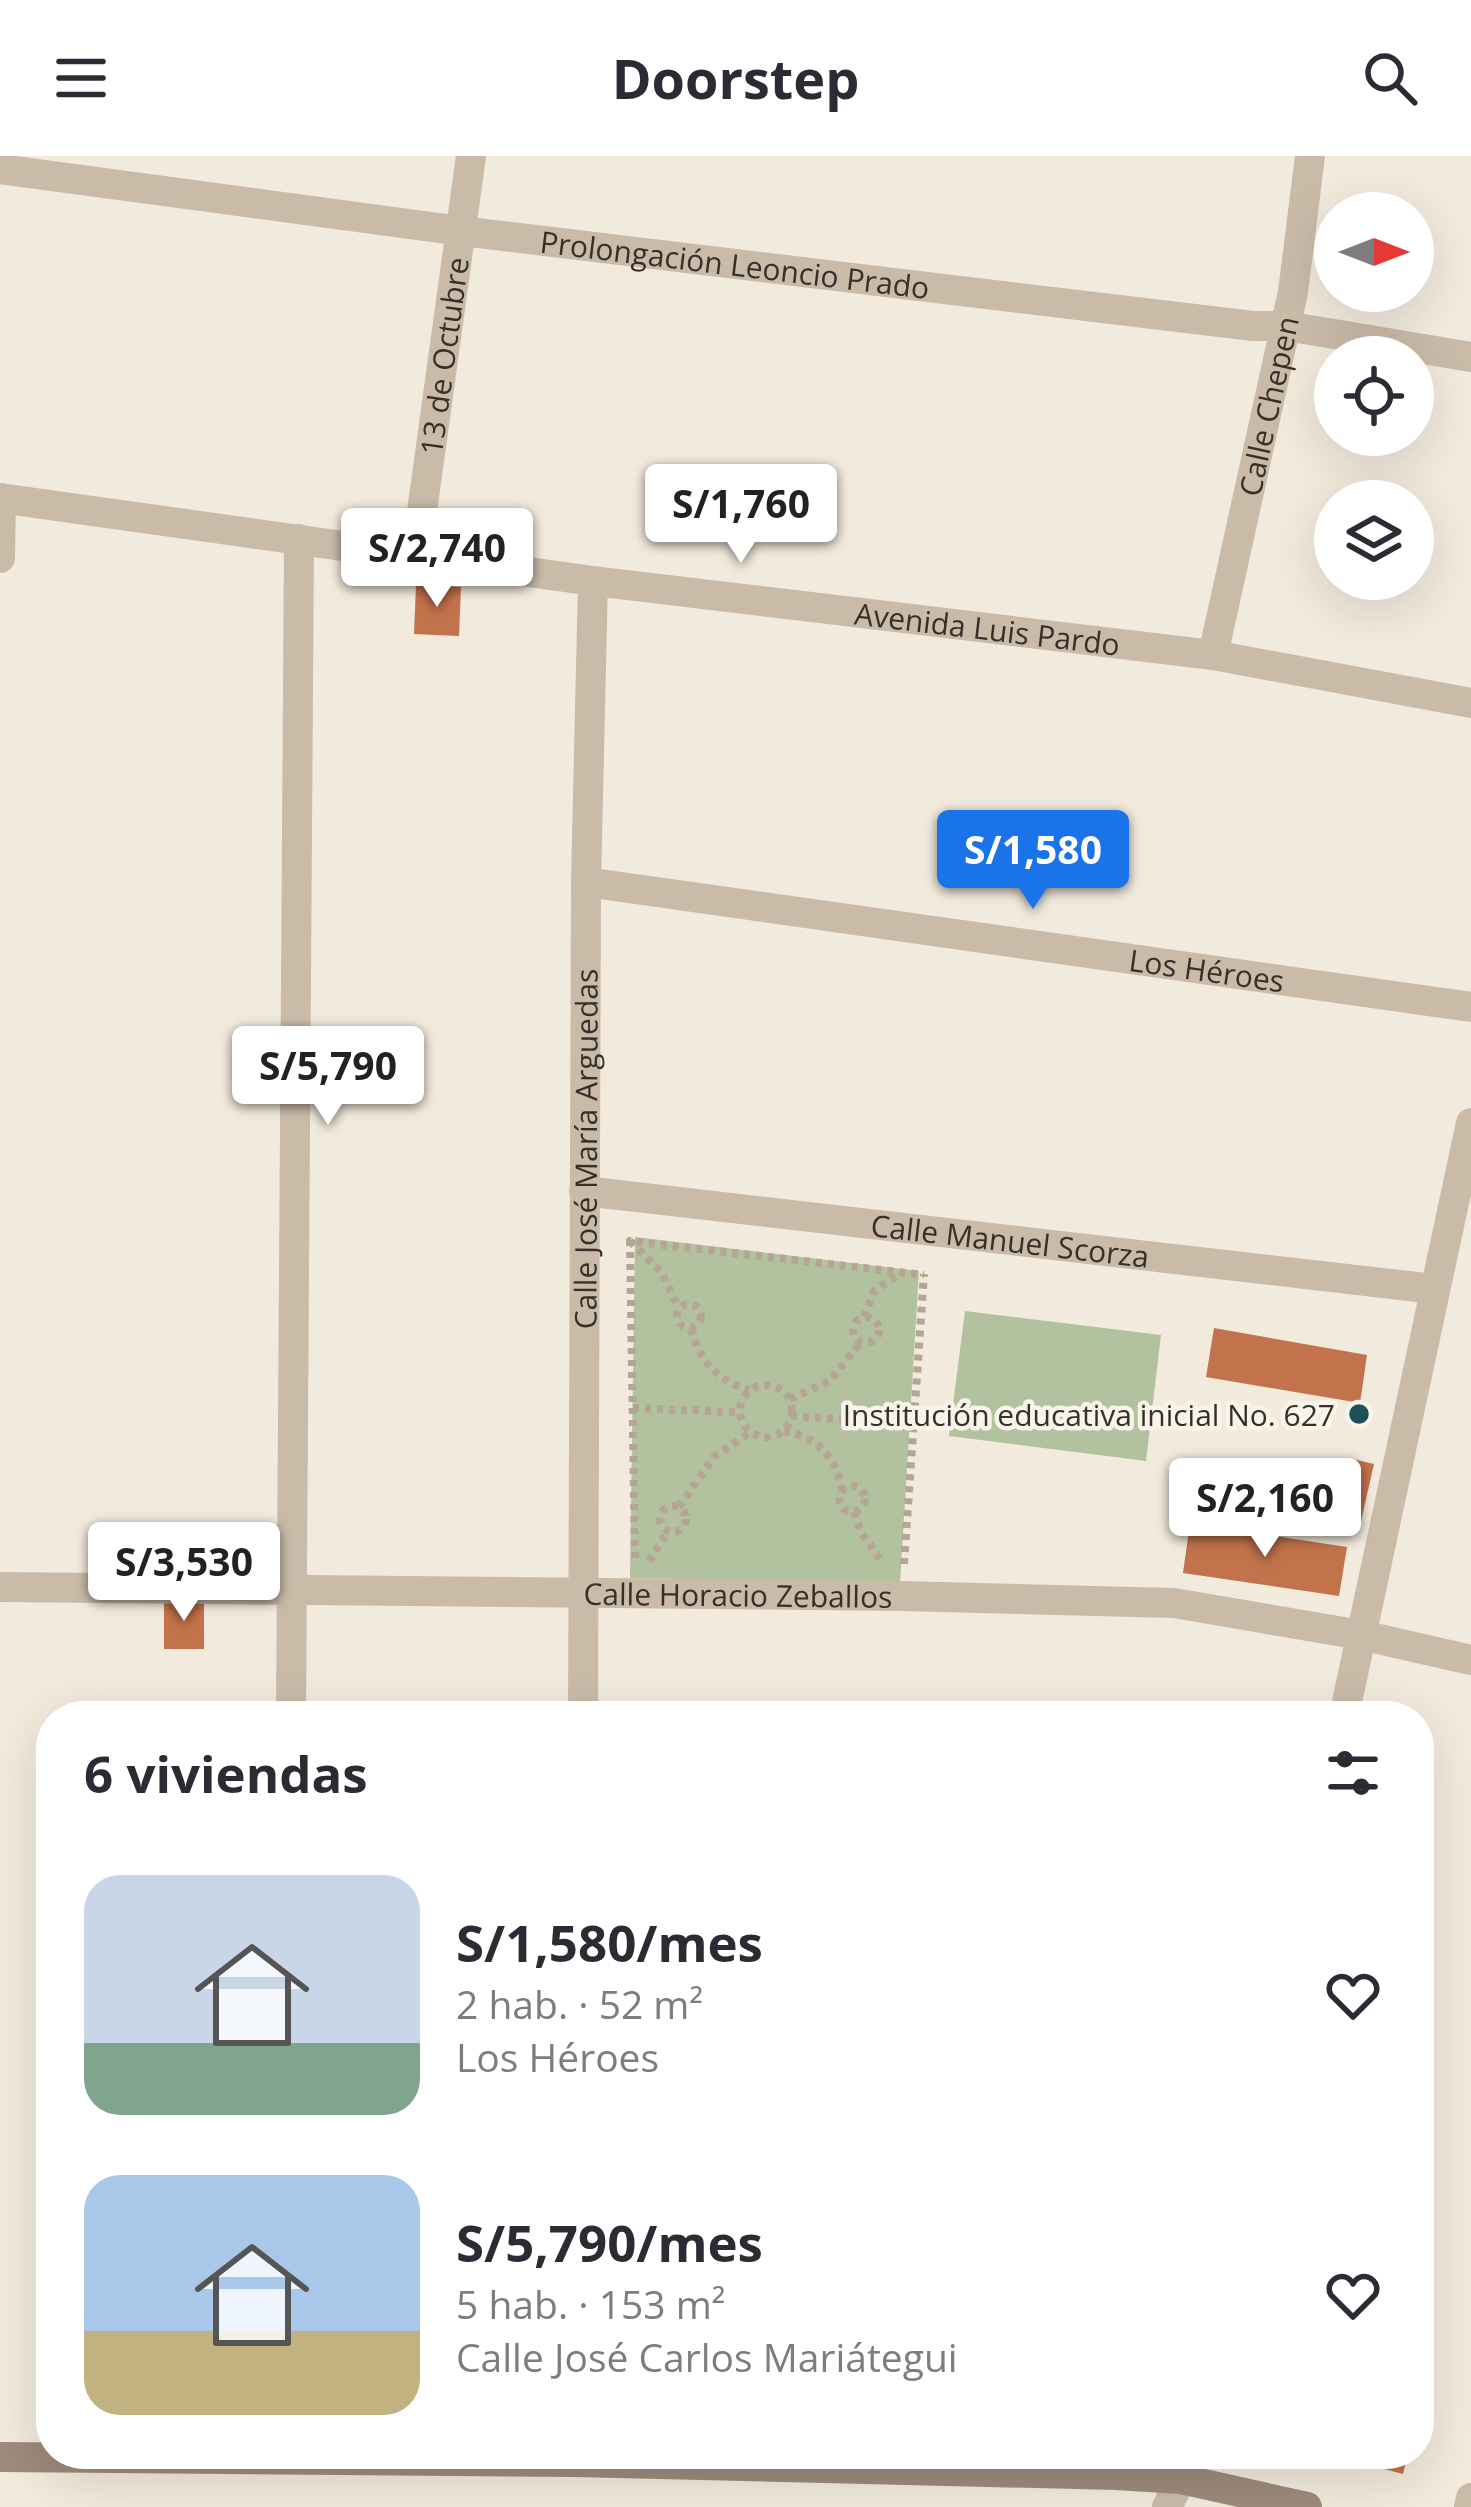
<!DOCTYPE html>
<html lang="es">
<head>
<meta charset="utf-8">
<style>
  :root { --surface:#fff; --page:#f2f2f3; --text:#2b2b33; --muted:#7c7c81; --accent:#1a73e8 }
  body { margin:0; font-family:"Open Sans",sans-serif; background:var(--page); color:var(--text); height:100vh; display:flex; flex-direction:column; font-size:45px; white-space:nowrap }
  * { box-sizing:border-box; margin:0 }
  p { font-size:39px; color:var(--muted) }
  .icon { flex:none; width:66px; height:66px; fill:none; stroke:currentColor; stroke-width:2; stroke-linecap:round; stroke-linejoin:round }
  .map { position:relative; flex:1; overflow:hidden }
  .details { position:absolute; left:36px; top:1545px; width:1398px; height:768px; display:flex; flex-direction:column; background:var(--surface); border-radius:48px; box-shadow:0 12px 48px #0002 }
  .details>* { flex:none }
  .needle { width:78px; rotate:90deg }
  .controls { position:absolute; left:1314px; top:36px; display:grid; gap:24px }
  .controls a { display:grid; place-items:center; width:120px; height:120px; border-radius:50%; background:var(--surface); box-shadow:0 12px 48px #0002; font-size:60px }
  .price { position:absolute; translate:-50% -102px; padding:0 27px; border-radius:12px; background:#fff; color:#222; font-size:39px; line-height:78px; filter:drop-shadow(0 3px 6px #0008) }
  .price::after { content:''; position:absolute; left:50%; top:72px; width:36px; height:27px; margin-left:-18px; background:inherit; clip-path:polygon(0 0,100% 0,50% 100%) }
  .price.on { background:var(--accent); color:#fff }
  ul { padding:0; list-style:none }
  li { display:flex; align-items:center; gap:36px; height:300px; padding:0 48px }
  li span { display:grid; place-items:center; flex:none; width:336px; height:240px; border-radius:36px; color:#555 }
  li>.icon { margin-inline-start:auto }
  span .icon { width:144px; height:144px; fill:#fffc; stroke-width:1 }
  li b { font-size:51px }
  h2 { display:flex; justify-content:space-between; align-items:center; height:144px; padding:0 48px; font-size:51px }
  header { display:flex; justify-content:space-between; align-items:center; height:156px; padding:0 48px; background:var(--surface); font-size:54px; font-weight:700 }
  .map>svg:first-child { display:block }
  .green { fill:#b2c19e }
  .building { fill:#c3734b }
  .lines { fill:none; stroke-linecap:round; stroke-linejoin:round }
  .path { stroke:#b6a594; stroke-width:8; stroke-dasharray:6 6; stroke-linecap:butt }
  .street { stroke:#cabba9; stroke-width:30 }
  .secondary { stroke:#9d8b7b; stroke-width:30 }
  .poi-dot { fill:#1f4f58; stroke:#f9f4ea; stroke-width:4.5 }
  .labels { text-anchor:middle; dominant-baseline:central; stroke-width:9; stroke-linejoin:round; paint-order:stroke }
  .street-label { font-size:30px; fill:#372f29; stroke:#f9f4ea }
  .poi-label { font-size:30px; fill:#372f29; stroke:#f9f4ea; text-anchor:end }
</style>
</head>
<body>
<header><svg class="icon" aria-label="menu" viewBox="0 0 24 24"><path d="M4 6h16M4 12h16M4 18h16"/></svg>Doorstep<svg class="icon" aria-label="search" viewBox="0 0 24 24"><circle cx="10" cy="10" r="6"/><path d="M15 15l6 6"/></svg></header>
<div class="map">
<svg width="1471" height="2351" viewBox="0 0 1471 2351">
  <rect width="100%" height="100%" fill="#f2eadd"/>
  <g class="green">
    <path d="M635,1081L919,1115L900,1427L630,1422Z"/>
    <path d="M965,1155L1161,1179L1146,1305L949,1280Z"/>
  </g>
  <g class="building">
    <path d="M416,429L461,431L459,480L414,478Z"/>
    <path d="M1214,1172L1367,1199L1360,1247L1206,1221Z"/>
    <path d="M1348,1302L1374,1308L1361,1365L1336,1360Z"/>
    <path d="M1190,1367L1347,1391L1339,1440L1183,1417Z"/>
    <rect x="164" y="1443" width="40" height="50"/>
    <path d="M1327,2298H1408L1403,2318Z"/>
  </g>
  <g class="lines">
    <g class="path">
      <path d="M630,1085L661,1116L679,1152"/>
      <circle cx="689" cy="1160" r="12"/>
      <path d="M864,1161L874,1135L900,1117"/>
      <circle cx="866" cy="1174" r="13"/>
      <path d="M691,1173C699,1205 717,1224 749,1234"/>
      <circle cx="766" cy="1255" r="26"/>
      <path d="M790,1243L830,1225L861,1186"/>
      <path d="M633,1252L739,1256"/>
      <path d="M791,1260L914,1268"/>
      <path d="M784,1275C817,1281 837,1301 842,1335"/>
      <circle cx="852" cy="1343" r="13"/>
      <circle cx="673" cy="1363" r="13"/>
      <path d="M679,1351L714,1301L751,1276"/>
      <path d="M854,1356L860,1375L882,1406"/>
      <path d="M635,1402L630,1085L924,1119"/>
      <path d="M649,1405L668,1375"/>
      <path d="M904,1408L924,1118"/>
    </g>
    <g class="street">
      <path id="s1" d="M0,13L461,75L1253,170H1286L1471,201"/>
      <path id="s2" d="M0,342L593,425L1213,499L1471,547"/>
      <path id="s3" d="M416,399L471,0"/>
      <path d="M0,402L1,342"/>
      <path id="s4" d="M1213,499L1293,136L1310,0"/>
      <path id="s5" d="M586,726L1471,851"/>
      <path id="s6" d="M584,1035L1435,1133"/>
      <path id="s7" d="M0,1431L902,1440L1174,1447L1361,1479L1471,1504"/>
      <path d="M291,1560L299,383"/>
      <path id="s8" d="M583,1560L586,726L593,425"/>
      <path d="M1344,1560L1471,967"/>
      <path d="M1167,2351L1181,2323L1187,2298"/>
      <path d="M1469,2351L1471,2342"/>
    </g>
    <path class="secondary" d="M0,2301L575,2306L1116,2319L1181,2323L1307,2351"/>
  </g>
  <circle class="poi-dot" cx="1359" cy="1258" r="12"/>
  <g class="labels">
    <g class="street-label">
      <text stroke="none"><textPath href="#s1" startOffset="741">Prolongación Leoncio Prado</textPath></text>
      <text stroke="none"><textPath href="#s3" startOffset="201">13 de Octubre</textPath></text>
      <text stroke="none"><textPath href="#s4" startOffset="255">Calle Chepen</textPath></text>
      <text stroke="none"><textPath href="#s2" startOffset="996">Avenida Luis Pardo</textPath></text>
      <text stroke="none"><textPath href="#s5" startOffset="627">Los Héroes</textPath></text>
      <text stroke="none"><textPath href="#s8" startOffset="567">Calle José María Arguedas</textPath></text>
      <text stroke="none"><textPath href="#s6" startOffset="429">Calle Manuel Scorza</textPath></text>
      <text stroke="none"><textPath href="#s7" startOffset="738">Calle Horacio Zeballos</textPath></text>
    </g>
    <g class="poi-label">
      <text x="1335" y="1258">Institución educativa inicial No. 627</text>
    </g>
  </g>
</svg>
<div class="controls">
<a><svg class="needle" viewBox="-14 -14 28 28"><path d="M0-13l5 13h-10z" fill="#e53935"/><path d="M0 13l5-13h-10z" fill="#7c7c81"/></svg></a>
<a><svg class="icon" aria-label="locate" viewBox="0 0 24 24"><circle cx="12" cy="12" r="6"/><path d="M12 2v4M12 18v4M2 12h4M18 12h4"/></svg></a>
<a><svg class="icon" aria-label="layers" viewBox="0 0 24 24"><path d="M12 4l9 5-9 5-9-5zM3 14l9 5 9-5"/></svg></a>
</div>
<b class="price" style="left:741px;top:410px">S/1,760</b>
<b class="price" style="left:437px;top:454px">S/2,740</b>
<b class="price on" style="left:1033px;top:756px">S/1,580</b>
<b class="price" style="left:328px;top:972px">S/5,790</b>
<b class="price" style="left:1265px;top:1404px">S/2,160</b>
<b class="price" style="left:184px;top:1468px">S/3,530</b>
<section class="details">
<h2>6 viviendas<svg class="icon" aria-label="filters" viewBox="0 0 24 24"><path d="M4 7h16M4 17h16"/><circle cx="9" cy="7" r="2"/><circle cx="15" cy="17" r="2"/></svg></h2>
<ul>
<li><span style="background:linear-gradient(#c9d6e8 70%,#7fa58c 0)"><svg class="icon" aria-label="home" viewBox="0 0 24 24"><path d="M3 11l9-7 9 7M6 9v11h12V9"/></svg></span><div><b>S/1,580/mes</b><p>2 hab. · 52 m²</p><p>Los Héroes</p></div><svg class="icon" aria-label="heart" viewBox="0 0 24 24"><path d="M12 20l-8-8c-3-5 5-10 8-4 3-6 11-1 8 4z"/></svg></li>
<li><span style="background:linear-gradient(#a9c7e8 65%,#c2b280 0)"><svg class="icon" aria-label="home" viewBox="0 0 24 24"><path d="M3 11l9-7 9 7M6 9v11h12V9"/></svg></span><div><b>S/5,790/mes</b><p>5 hab. · 153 m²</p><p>Calle José Carlos Mariátegui</p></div><svg class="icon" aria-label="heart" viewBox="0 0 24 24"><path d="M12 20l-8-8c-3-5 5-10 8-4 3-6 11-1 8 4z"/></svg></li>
</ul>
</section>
</div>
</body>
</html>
